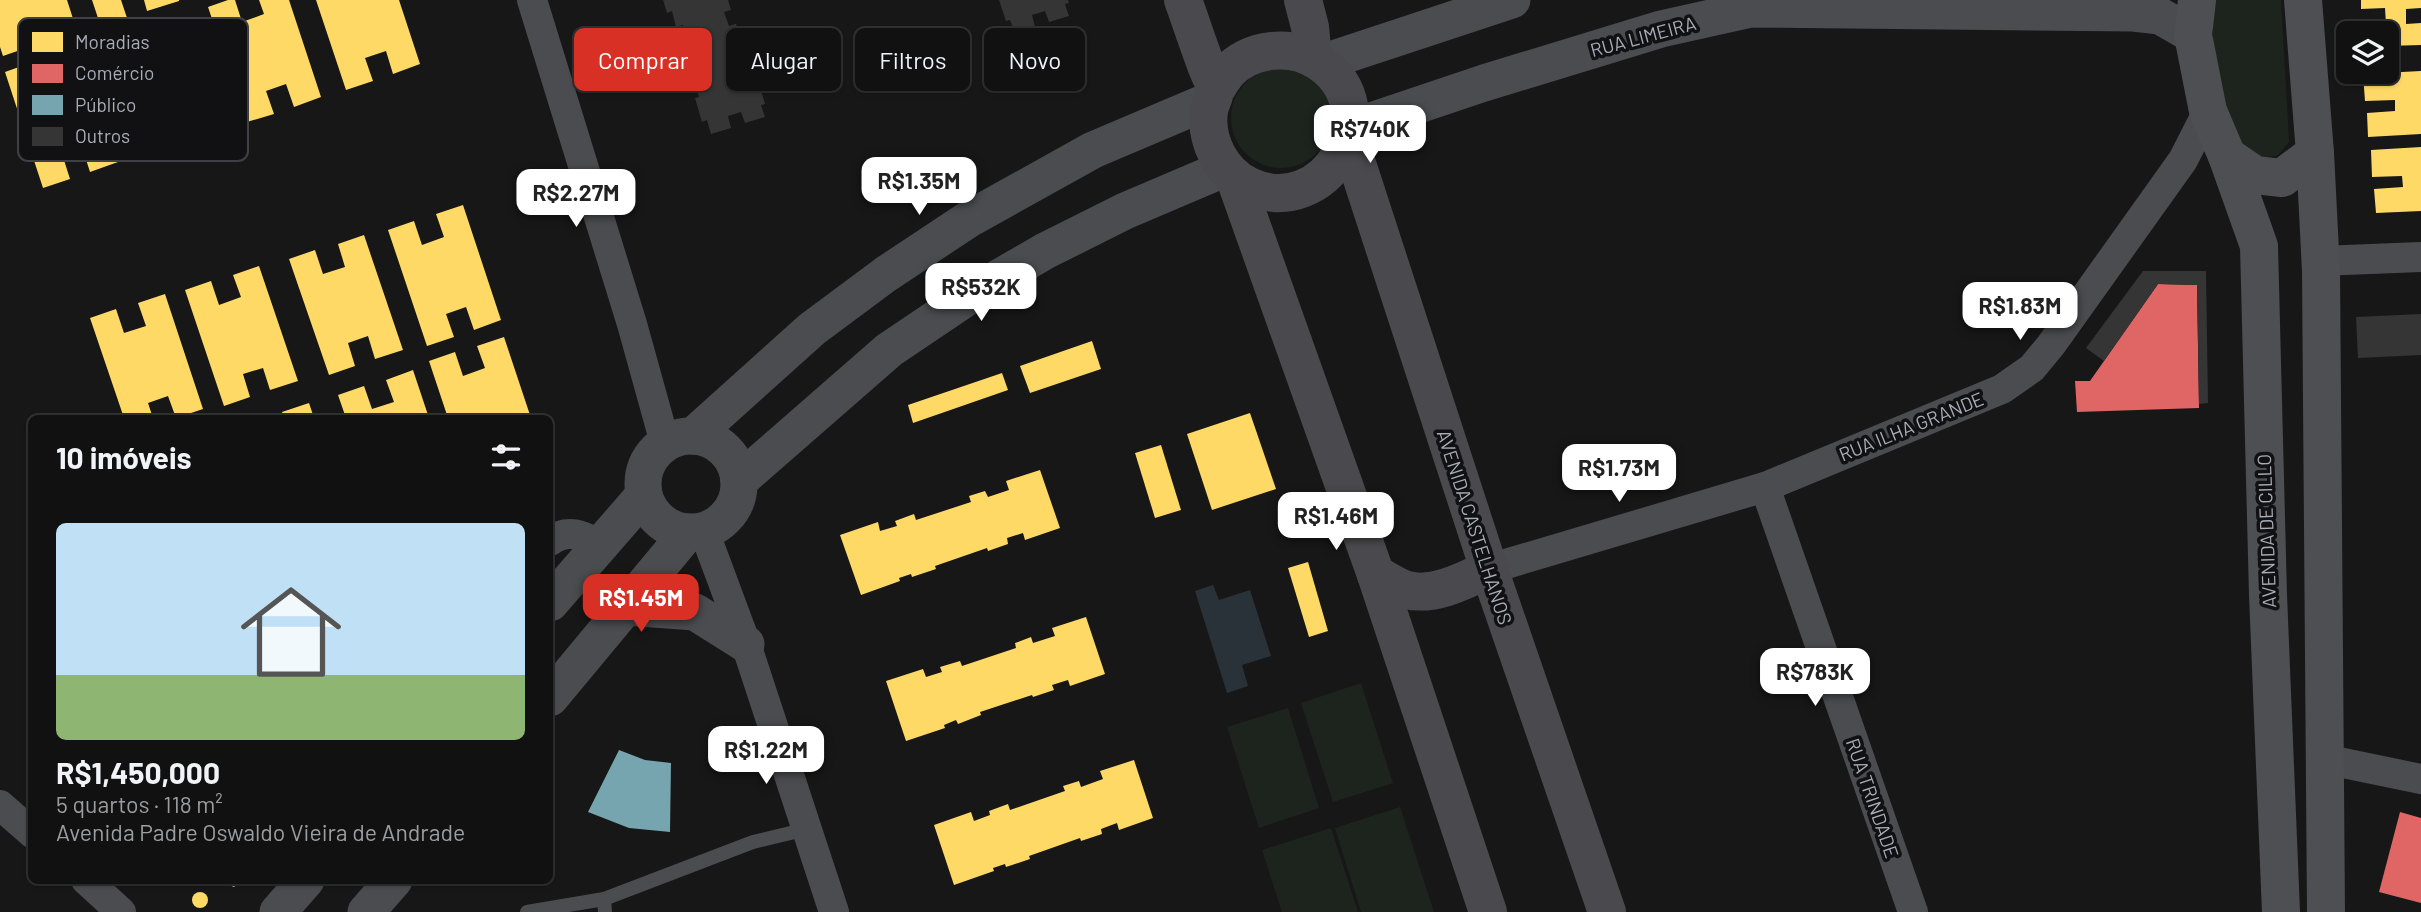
<!DOCTYPE html>
<html lang="pt">
<head>
<meta charset="utf-8">
<style>
  :root { --surface:#111; --page:#1a1a1a; --text:#f1f3f6; --muted:#9c9d9f; --line:#303131; --accent:#d93025 }
  body { margin:0; font-family:Barlow,sans-serif; background:var(--page); color:var(--text); height:100vh; display:flex; flex-direction:column; font-size:26px; white-space:nowrap }
  * { box-sizing:border-box; margin:0 }
  p { font-size:23px; color:var(--muted) }
  .icon { flex:none; width:38px; height:38px; fill:none; stroke:currentColor; stroke-width:2; stroke-linecap:round; stroke-linejoin:round }
  .map { position:relative; flex:1; overflow:hidden }
  .side { position:absolute; left:28px; top:415px; width:525px; height:469px; display:flex; flex-direction:column; background:var(--surface); border-radius:10px; box-shadow:0 2px 5px #0004,0 0 0 2px var(--line) }
  .side>* { flex:none }
  .top-card { position:absolute; left:574px; top:28px; width:665px; height:63px; display:flex; gap:14px }
  .controls { position:absolute; left:2336px; top:21px; display:grid; gap:14px }
  .controls a { display:grid; place-items:center; width:63px; height:63px; border-radius:10px; background:var(--surface); box-shadow:0 2px 5px #0004,0 0 0 2px var(--line); font-size:35px }
  .price { position:absolute; translate:-50% -60px; padding:0 16px; border-radius:14px; background:#fff; color:#222; font-size:23px; line-height:46px; filter:drop-shadow(0 2px 4px #0008) }
  .price::after { content:''; position:absolute; left:50%; top:42px; width:21px; height:16px; margin-left:-10px; background:inherit; clip-path:polygon(0 0,100% 0,50% 100%) }
  .price.active { background:var(--accent); color:#fff }
  ul { padding:0; list-style:none }
  li { display:grid; align-content:center; gap:14px; height:371px; padding:0 28px }
  li+li { border-top:2px solid var(--line) }
  li span { display:grid; place-items:center; height:217px; border-radius:10px; color:#555 }
  li>.icon { margin-inline-start:auto }
  span .icon { width:126px; height:126px; fill:#fffc; stroke-width:1 }
  li b { font-size:30px }
  h2 { display:flex; justify-content:space-between; align-items:center; height:84px; padding:0 28px; font-size:30px }
  .chip { padding:0 24px; border-radius:10px; background:var(--surface); box-shadow:0 2px 5px #0004,0 0 0 2px var(--line); font-size:24px; line-height:63px }
  .chip.active { background:var(--accent); color:#fff }
  .map>svg:first-child { display:block }
  .green { fill:#1d241e }
  .water { fill:#2a3239 }
  .homes { fill:#ffd966 }
  .shops { fill:#e06666 }
  .public { fill:#76a5af }
  .building { fill:#353536 }
  .lines { fill:none; stroke-linecap:round; stroke-linejoin:round }
  .service { stroke:#4b4c50; stroke-width:14 }
  .minor { stroke:#4b4c50; stroke-width:30 }
  .tertiary { stroke:#4b4c50; stroke-width:37 }
  .secondary { stroke:#4a4a4e; stroke-width:38 }
  .primary { stroke:#4d4f52; stroke-width:38 }
  .labels { text-anchor:middle; dominant-baseline:central; stroke-width:7; stroke-linejoin:round; paint-order:stroke }
  .street-label { font-size:19px; fill:#a8adb8; stroke:#111113 }
  .key { fill:#111113; stroke:#3e4045; stroke-width:2 }
  .key-label { font-size:19px; fill:#a8adb8 }
</style>
</head>
<body>
<div class="map">
<svg width="2421" height="912" viewBox="0 0 2421 912">
  <rect width="100%" height="100%" fill="#171717"/>
  <g class="green">
    <path d="M2216,0H2281L2289,142L2277,156L2252,158L2237,148L2213,64V8Z"/>
    <circle cx="1281" cy="118" r="50"/>
    <path d="M1361,683L1393,783L1333,802L1301,703Z"/>
    <path d="M1288,708L1319,808L1259,828L1227,727Z"/>
    <path d="M1400,807L1434,912H1361L1335,828Z"/>
    <path d="M1331,828L1358,912H1282L1262,850Z"/>
  </g>
  <path class="water" d="M1213,585L1219,600L1250,590L1271,656L1242,665L1248,686L1227,693L1195,591Z"/>
  <g class="homes">
    <path d="M0,0H67L77,31L50,40L43,18L22,25L29,47L3,56L0,47Z"/>
    <path d="M92,0H121L127,18L101,27Z"/>
    <path d="M144,0H179V1L147,11Z"/>
    <path d="M228,0H235L242,22L264,14L259,0H289L321,97L294,107L286,84L266,91L274,114L247,122L208,7Z"/>
    <path d="M316,0H399L420,64L393,74L386,51L365,58L373,81L346,90Z"/>
    <path d="M2361,0H2421V8L2406,9V24L2421,23V45L2387,46V33H2362V25L2386,24L2385,8L2361,9Z"/>
    <path d="M181,17L219,132L192,141L184,119L164,126L172,148L145,157L106,41L132,32L140,56L162,49L154,26Z"/>
    <path d="M79,48L118,162L90,172L83,150L63,157L70,179L43,188L5,72L30,63L38,87L60,79L53,57Z"/>
    <path d="M2348,50V64L2339,65L2338,51Z"/>
    <path d="M2421,71V134L2368,137L2367,113L2395,111V100L2365,101L2363,74Z"/>
    <path d="M2421,147V211L2376,213L2374,189L2403,187L2402,176L2372,177L2371,150Z"/>
    <path d="M463,205L501,320L474,330L466,307L446,314L454,337L427,346L388,230L414,221L422,245L444,237L436,214Z"/>
    <path d="M364,235L403,350L375,359L368,336L348,343L355,366L329,375L289,259L315,250L323,274L345,267L338,244Z"/>
    <path d="M259,266L298,381L270,390L263,368L243,374L250,397L224,406L185,290L211,281L219,305L241,297L233,275Z"/>
    <path d="M165,294L203,409L176,418L168,396L148,403L153,418H124L90,318L116,309L124,333L146,326L138,303Z"/>
    <path d="M504,337L531,418H448L429,361L455,352L463,376L485,368L477,346Z"/>
    <path d="M1092,341L1101,369L1030,393L1020,366Z"/>
    <path d="M413,370L429,418H346L338,395L364,386L372,409L394,402L386,380Z"/>
    <path d="M1002,373L1008,390L913,423L908,405Z"/>
    <path d="M309,403L314,418H284L282,412Z"/>
    <path d="M1250,413L1276,489L1212,510L1187,434Z"/>
    <path d="M1161,445L1181,510L1155,518L1135,453Z"/>
    <path d="M1040,470L1060,528L1025,540L1023,533L1007,538L1008,544L988,551L987,548L935,566L936,569L912,577L911,574L899,578L900,581L861,595L840,535L878,522L880,531L897,526L895,521L914,514L916,520L971,502L969,496L985,491L988,497L1009,490L1006,481Z"/>
    <path d="M1308,562L1328,631L1309,637L1288,568Z"/>
    <path d="M1086,617L1105,674L1070,686L1068,680L1052,685L1054,690L1033,697L1032,695L980,712L981,715L958,724L956,720L944,725L945,728L906,741L886,681L923,669L926,677L942,672L940,667L960,661L962,666L1016,648L1015,643L1031,637L1033,643L1055,636L1052,628Z"/>
    <path d="M1134,760L1153,818L1119,830L1117,823L1101,829L1102,834L1081,841L1080,838L1029,856L1030,859L1006,867L1005,864L993,868L994,871L954,885L934,825L971,812L974,821L990,815L989,811L1008,804L1010,810L1065,791L1063,786L1079,781L1081,787L1103,779L1100,771Z"/>
    <path d="M225,880H241L234,887L227,884Z"/>
    <circle cx="200" cy="900" r="8"/>
  </g>
  <g class="shops">
    <path d="M2158,284L2197,285L2199,408L2077,412L2075,381H2090Z"/>
    <path d="M2400,812L2421,818V903L2379,892Z"/>
  </g>
  <path class="public" d="M619,750L645,760L671,763L670,832L629,828L588,812Z"/>
  <g class="building">
    <path d="M663,0H728L731,10L724,12L729,26L736,24L742,44L746,42L753,66L749,67L753,82L758,80L765,104L761,105L765,117L745,123L741,112L728,116L731,128L711,134L707,120L702,122L695,98L699,97L694,80L690,82L682,58L687,57L682,41L688,39L683,25L676,27L672,11L667,13Z"/>
    <path d="M999,0H1068L1069,3L1065,4L1069,16L1049,22L1045,11L1032,15L1035,27L1015,33L1010,20L1006,21Z"/>
    <path d="M2143,271H2206L2208,403L2199,404L2197,285L2158,284L2104,361L2086,348Z"/>
    <path d="M2421,314V355L2358,358L2356,317Z"/>
  </g>
  <g class="lines">
    <g class="service">
      <path d="M527,912L604,899"/>
      <path d="M605,912L604,899L753,842L807,829"/>
    </g>
    <g class="minor">
      <path d="M532,0L632,324L665,443"/>
      <path d="M2320,261L2421,257"/>
      <path d="M1765,487L1913,912"/>
      <path d="M704,531L746,644L834,912"/>
      <path d="M550,541C568,528 582,535 601,545"/>
      <path d="M1489,569L1765,487L2002,389L2032,368L2051,345L2183,160L2208,111"/>
      <path d="M2324,759L2421,779"/>
      <path d="M0,805L32,833"/>
      <path d="M86,880L121,912"/>
    </g>
    <g class="tertiary">
      <path d="M1321,63L1512,0"/>
      <path d="M1350,128L1484,83L1661,29L1751,9L2133,13L2160,16L2193,35"/>
      <circle cx="691" cy="484" r="48"/>
      <path d="M693,436L812,329L886,274L969,219L1093,150L1211,100"/>
      <path d="M739,481L889,350L981,288L1045,251L1125,211L1226,168"/>
      <path d="M550,603L644,495"/>
      <path d="M626,607L695,612L746,644"/>
      <path d="M550,698L688,532"/>
      <path d="M278,912L306,880"/>
      <path d="M366,912L394,880"/>
    </g>
    <g class="secondary">
      <path d="M1183,0C1191,22 1198,44 1206,65C1208,72 1215,83 1215,90C1215,96 1210,104 1209,111C1205,140 1221,173 1249,186C1326,222 1391,110 1319,62C1291,43 1249,48 1227,73C1222,79 1219,85 1215,91"/>
      <path d="M1303,0L1310,27L1313,58"/>
      <path d="M1349,139L1489,569L1607,912"/>
      <path d="M1234,176L1376,575L1488,912"/>
      <path d="M1376,575C1386,579 1397,587 1407,590C1434,597 1466,580 1489,569"/>
    </g>
    <g class="primary">
      <path d="M2197,0L2193,35L2208,111L2227,156L2255,175L2282,178L2315,153L2303,0"/>
      <path d="M2315,153L2321,271L2326,912"/>
      <path d="M2227,156L2259,246L2268,595L2281,912"/>
    </g>
  </g>
  <g class="labels">
    <g class="street-label">
      <text transform="translate(1643 36) rotate(-15)">RUA LIMEIRA</text>
      <text transform="translate(1911 426) rotate(-22)">RUA ILHA GRANDE</text>
      <text transform="translate(1475 527) rotate(72)">AVENIDA CASTELHANOS</text>
      <text transform="translate(2266 531) rotate(-92)">AVENIDA DE CILLO</text>
      <text transform="translate(1873 798) rotate(71)">RUA TRINDADE</text>
    </g>
  </g>
  <rect x="18" y="18" width="230" height="143" rx="10" class="key"/>
  <rect x="32" y="32" width="31" height="20" fill="#ffd966"/>
  <rect x="32" y="64" width="31" height="19" fill="#e06666"/>
  <rect x="32" y="95" width="31" height="20" fill="#76a5af"/>
  <rect x="32" y="127" width="31" height="19" fill="#353536"/>
  <g class="key-label">
    <text x="75" y="49">Moradias</text>
    <text x="75" y="80">Comércio</text>
    <text x="75" y="112">Público</text>
    <text x="75" y="143">Outros</text>
  </g>
</svg>
<div class="controls">
<a><svg class="icon" aria-label="layers" viewBox="0 0 24 24"><path d="M12 4l9 5-9 5-9-5zM3 14l9 5 9-5"/></svg></a>
</div>
<b class="price" style="left:1370px;top:165px">R$740K</b>
<b class="price" style="left:919px;top:217px">R$1.35M</b>
<b class="price" style="left:576px;top:229px">R$2.27M</b>
<b class="price" style="left:981px;top:323px">R$532K</b>
<b class="price" style="left:2020px;top:342px">R$1.83M</b>
<b class="price" style="left:1619px;top:504px">R$1.73M</b>
<b class="price" style="left:1336px;top:552px">R$1.46M</b>
<b class="price active" style="left:641px;top:634px">R$1.45M</b>
<b class="price" style="left:1815px;top:708px">R$783K</b>
<b class="price" style="left:766px;top:786px">R$1.22M</b>
<div class="top-card">
<a class="chip active">Comprar</a>
<a class="chip">Alugar</a>
<a class="chip">Filtros</a>
<a class="chip">Novo</a>
</div>
<section class="side">
<h2>10 imóveis<svg class="icon" aria-label="filters" viewBox="0 0 24 24"><path d="M4 7h16M4 17h16"/><circle cx="9" cy="7" r="2"/><circle cx="15" cy="17" r="2"/></svg></h2>
<ul>
<li><span style="background:linear-gradient(#bfe0f5 70%,#8fb573 0)"><svg class="icon" aria-label="home" viewBox="0 0 24 24"><path d="M3 11l9-7 9 7M6 9v11h12V9"/></svg></span><div><b>R$1,450,000</b><p>5 quartos · 118 m²</p><p>Avenida Padre Oswaldo Vieira de Andrade</p></div></li>
</ul>
</section>
</div>
</body>
</html>
